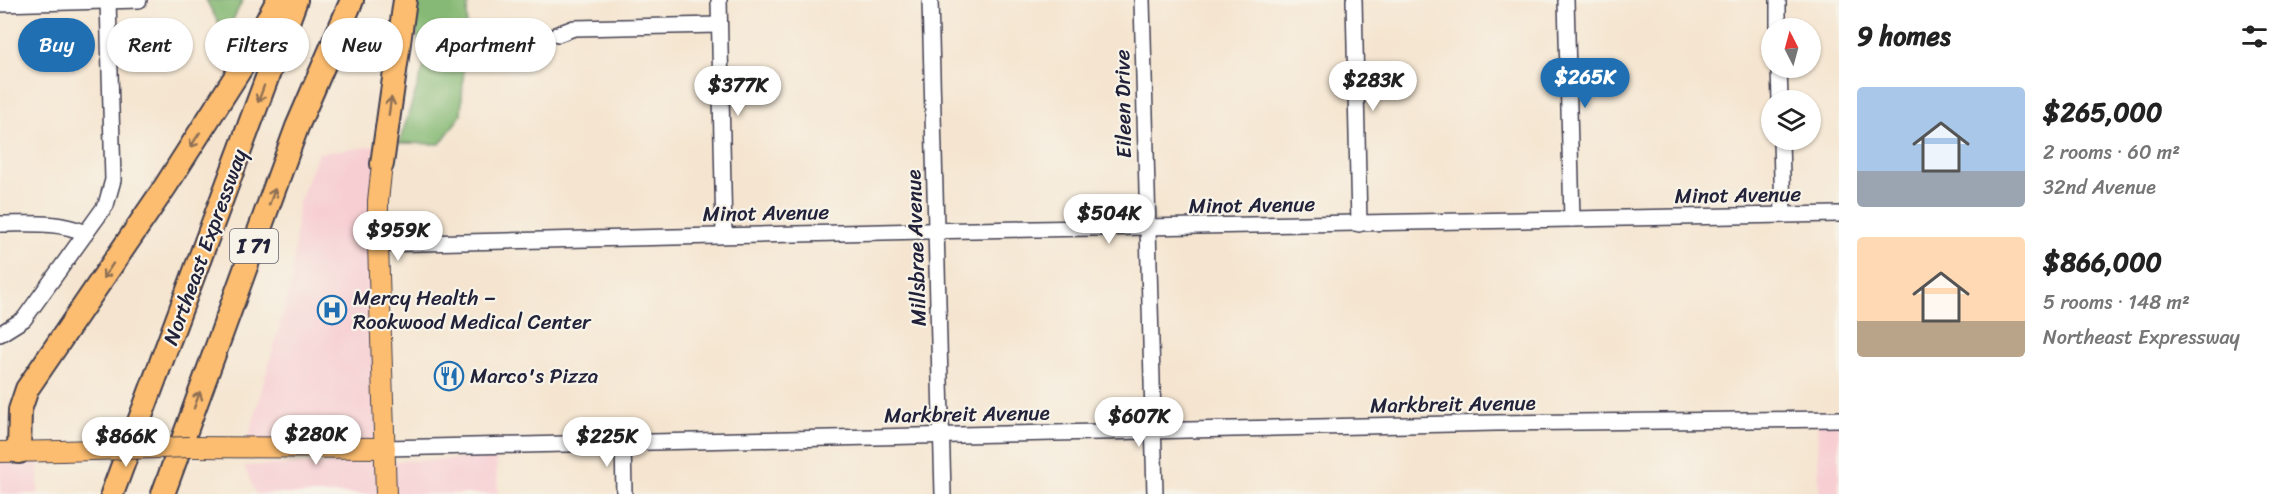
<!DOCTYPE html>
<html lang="en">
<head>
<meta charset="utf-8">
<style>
  :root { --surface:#fff; --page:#f2f2f2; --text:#222; --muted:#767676; --accent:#1f6fb2 }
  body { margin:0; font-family:Sriracha,sans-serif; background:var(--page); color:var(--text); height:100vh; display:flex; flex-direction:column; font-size:22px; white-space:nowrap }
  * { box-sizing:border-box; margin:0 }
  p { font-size:20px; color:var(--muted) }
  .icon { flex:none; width:33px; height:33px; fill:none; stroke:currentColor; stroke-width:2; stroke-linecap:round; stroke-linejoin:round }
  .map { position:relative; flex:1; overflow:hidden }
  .panel { display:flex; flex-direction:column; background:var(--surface); width:450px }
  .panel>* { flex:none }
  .guide { position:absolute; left:18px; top:18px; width:570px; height:54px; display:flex; gap:12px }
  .needle { width:39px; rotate:354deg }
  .fabs { position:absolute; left:1761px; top:18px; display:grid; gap:12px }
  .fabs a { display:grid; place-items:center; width:60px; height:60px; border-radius:50%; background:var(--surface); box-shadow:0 2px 4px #0004; font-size:30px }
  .price { position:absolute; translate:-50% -51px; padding:0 14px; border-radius:21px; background:#fff; color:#222; font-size:20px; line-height:39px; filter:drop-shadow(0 2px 3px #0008) }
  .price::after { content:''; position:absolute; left:50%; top:36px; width:18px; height:14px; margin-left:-9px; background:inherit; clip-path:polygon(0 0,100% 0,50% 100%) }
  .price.active { background:var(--accent); color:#fff }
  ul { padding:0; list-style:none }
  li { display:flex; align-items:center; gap:18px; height:150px; padding:0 18px }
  li span { display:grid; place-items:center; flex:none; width:168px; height:120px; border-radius:6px; color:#555 }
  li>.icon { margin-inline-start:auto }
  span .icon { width:72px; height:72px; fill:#fffc; stroke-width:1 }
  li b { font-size:26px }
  h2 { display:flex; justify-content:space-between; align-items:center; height:72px; padding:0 18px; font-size:26px }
  .pill { padding:0 21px; border-radius:27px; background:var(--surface); box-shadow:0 2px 4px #0004; font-size:21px; line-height:54px }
  .pill.active { background:var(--accent); color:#fff }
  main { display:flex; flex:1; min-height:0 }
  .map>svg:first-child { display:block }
  .built { fill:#f7cfd3 }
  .forest { fill:#86b974; stroke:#546e58; stroke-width:1.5 }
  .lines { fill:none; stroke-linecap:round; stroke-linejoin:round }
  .minor-casing { stroke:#423f51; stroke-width:18 }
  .major-casing { stroke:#423f51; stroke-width:22 }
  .highway-casing { stroke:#423f51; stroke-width:26 }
  .minor { stroke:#fff; stroke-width:15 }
  .major { stroke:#fcbd6f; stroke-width:20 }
  .highway { stroke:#fcbd6f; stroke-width:22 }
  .major-bridge-casing { stroke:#423f51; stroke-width:22; stroke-linecap:butt }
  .major-bridge { stroke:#fcbd6f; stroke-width:20 }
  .oneway { stroke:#8f7055 }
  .labels { text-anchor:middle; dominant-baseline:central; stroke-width:4.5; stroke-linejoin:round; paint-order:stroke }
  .shield { fill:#f7f3e8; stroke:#62616f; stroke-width:1.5 }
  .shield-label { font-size:20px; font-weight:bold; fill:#22223b }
  .street-label { font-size:21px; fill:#22223b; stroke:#f7f3e8 }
  .poi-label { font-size:21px; fill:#22223b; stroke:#f7f3e8; text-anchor:start }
</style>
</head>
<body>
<main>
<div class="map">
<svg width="1839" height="494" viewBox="0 0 1839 494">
  <rect width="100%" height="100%" fill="#f7f3e8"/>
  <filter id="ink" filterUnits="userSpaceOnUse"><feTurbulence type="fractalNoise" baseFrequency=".0167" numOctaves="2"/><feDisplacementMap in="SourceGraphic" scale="12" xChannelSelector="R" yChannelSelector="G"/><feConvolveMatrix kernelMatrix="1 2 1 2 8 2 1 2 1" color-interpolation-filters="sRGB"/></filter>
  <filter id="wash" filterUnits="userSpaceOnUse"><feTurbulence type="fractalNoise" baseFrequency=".008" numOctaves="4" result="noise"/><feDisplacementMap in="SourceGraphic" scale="24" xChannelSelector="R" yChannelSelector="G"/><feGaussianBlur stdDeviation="1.35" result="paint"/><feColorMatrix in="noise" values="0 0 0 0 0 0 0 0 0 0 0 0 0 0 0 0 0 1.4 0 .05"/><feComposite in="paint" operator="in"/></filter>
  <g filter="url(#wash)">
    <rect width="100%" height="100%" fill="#f5e5d0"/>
    <g class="built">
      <path d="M375,146L385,448L246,447L292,280L298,205L318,153Z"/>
      <path d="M1839,419V494H1819L1817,420Z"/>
      <path d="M38,451V494H0V452Z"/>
      <path d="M496,458L498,494H256L244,466Z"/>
    </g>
    <g class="forest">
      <path d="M206,0H243L225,35Z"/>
      <path d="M421,0H468L461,115L440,144L399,143L424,66L414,21Z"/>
    </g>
  </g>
  <g filter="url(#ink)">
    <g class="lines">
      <g class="minor-casing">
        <g id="minor">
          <path d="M719,0L724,235"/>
          <path d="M930,0L943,494"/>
          <path d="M1142,0L1155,494"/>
          <path d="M1354,0L1359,224"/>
          <path d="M1566,0L1572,219"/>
          <path d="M1778,0V28"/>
          <path d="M0,4L139,0"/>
          <path d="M558,34L574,28L719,25"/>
          <path d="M1779,68L1780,100"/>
          <path d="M1781,140L1783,215"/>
          <path d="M0,224C32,224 56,221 86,233"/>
          <path d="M378,244L924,231L1839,214"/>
          <path d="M0,334L24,319L106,205L113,180L108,0"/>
          <path d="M623,442L624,494"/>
          <path d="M385,448L1496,423L1839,419"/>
        </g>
      </g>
      <g class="major-casing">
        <g id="major">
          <path d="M382,164L378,201V244L386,494"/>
          <path d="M189,447L385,448"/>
          <path d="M0,452L61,451"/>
        </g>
      </g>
      <g class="highway-casing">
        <g id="highway">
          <path d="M382,164L405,0"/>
          <path d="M19,452L20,410L27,389L165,187L243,65L278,0"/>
          <path d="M112,494L296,0"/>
          <path d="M163,494L297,127L352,0"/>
        </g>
      </g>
      <use href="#minor" class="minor"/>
      <use href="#major" class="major"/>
      <use href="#highway" class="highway"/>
      <g class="major-bridge-casing">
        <path id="major-bridge" d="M61,451L189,447"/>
      </g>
      <use href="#major-bridge" class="major-bridge"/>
    </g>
    <defs><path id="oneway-shaft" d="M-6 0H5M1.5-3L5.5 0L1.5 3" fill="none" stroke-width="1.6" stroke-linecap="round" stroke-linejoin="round" transform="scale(1.5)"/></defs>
    <g class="oneway">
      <use href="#oneway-shaft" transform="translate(261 94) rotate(110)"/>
      <use href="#oneway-shaft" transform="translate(390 106) rotate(-82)"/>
      <use href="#oneway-shaft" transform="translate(195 140) rotate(123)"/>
      <use href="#oneway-shaft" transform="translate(272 197) rotate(-70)"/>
      <use href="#oneway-shaft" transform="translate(108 271) rotate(124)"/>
      <use href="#oneway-shaft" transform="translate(197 400) rotate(-70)"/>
    </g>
  </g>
  <defs>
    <g id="hospital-ring" transform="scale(1.5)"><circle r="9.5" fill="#f7f3e8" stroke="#1f6fb2" stroke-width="1.5"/><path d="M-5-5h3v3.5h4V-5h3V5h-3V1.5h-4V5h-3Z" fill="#1f6fb2"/></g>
    <g id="restaurant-ring" transform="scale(1.5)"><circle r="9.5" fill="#f7f3e8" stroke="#1f6fb2" stroke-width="1.5"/><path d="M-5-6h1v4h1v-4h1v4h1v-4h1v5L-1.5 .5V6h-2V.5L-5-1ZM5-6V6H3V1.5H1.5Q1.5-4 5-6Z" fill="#1f6fb2"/></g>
  </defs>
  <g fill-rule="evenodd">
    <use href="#hospital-ring" x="332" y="310"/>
    <use href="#restaurant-ring" x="449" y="376"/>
  </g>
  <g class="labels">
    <rect class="shield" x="230" y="229" width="48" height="34" rx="4.5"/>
    <g class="shield-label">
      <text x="254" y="246">I 71</text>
    </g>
    <g class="street-label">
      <text transform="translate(1123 104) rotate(-91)">Eileen Drive</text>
      <text transform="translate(1738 195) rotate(-1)">Minot Avenue</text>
      <text transform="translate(1252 205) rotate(-1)">Minot Avenue</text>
      <text transform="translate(766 213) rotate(-1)">Minot Avenue</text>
      <text transform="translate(205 247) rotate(-70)">Northeast Expressway</text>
      <text transform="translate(916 248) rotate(-92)">Millsbrae Avenue</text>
      <text transform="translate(1453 404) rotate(-1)">Markbreit Avenue</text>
      <text transform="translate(967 414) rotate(-1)">Markbreit Avenue</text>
    </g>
    <g class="poi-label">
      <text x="353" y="298">Mercy Health –<tspan x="353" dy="24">Rookwood Medical Center</tspan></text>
      <text x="470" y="376">Marco's Pizza</text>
    </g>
  </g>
</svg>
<div class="fabs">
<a><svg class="needle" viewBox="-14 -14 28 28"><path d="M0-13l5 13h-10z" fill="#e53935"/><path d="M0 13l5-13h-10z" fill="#767676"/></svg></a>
<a><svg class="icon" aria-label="layers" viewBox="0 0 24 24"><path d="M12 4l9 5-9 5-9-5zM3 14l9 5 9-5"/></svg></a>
</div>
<b class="price active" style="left:1585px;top:109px">$265K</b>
<b class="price" style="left:1373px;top:112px">$283K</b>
<b class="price" style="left:738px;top:117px">$377K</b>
<b class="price" style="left:1109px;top:245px">$504K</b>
<b class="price" style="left:398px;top:262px">$959K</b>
<b class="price" style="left:1139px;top:448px">$607K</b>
<b class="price" style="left:316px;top:466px">$280K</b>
<b class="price" style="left:126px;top:468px">$866K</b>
<b class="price" style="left:607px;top:468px">$225K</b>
<div class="guide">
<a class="pill active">Buy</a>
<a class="pill">Rent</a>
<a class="pill">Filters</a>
<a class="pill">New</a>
<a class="pill">Apartment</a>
</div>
</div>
<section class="panel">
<h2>9 homes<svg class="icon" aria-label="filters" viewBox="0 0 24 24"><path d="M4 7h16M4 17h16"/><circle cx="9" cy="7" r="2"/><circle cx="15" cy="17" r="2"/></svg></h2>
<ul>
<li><span style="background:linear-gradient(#a9c7e8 70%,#9aa5b1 0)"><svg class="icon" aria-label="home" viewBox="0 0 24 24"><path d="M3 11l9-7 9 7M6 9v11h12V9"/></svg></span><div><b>$265,000</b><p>2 rooms · 60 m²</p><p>32nd Avenue</p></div></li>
<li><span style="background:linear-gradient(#ffd9b3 70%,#b9a48a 0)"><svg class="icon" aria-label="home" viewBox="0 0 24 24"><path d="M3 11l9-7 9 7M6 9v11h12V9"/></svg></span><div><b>$866,000</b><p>5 rooms · 148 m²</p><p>Northeast Expressway</p></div></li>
</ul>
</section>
</main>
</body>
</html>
